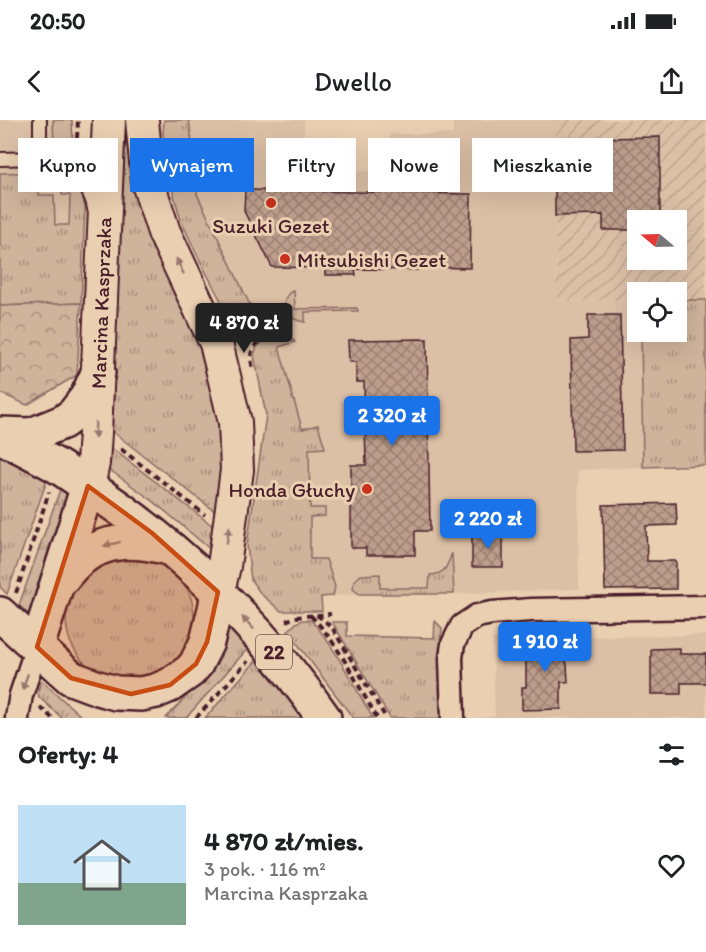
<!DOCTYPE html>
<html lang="pl">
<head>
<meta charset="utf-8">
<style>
  :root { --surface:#fff; --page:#f2f2f2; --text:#202124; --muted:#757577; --accent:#1a73e8 }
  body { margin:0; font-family:Itim,sans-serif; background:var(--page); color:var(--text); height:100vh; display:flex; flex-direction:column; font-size:22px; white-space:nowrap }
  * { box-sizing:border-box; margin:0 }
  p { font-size:20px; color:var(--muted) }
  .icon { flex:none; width:33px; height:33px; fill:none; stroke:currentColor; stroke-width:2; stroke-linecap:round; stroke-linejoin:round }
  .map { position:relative; height:598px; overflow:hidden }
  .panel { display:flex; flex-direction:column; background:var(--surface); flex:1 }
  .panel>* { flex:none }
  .top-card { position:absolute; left:18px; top:18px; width:670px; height:54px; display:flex; gap:12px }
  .needle { width:39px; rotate:289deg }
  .controls { position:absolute; left:627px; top:90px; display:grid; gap:12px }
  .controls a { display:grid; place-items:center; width:60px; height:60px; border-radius:0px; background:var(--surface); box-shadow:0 6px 24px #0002; font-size:30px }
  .price { position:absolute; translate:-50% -51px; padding:0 14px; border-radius:6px; background:var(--accent); color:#fff; font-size:20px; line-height:39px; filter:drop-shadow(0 2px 3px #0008) }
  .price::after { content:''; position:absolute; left:50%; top:36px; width:18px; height:14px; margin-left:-9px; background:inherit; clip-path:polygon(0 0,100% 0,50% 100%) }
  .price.on { background:#222; color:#fff }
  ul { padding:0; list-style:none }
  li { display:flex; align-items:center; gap:18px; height:150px; padding:0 18px }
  li span { display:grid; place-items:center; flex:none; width:168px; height:120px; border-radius:0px; color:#555 }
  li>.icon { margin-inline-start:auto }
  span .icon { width:72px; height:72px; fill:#fffc; stroke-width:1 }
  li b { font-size:26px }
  h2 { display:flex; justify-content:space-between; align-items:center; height:72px; padding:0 18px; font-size:26px }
  .chip { padding:0 21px; border-radius:0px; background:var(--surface); box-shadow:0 6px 24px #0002; font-size:21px; line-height:54px }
  .chip.on { background:var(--accent); color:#fff }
  .status { display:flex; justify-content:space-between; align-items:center; height:42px; padding:0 30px; background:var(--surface); direction:ltr }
  .status svg { height:16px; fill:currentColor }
  header { display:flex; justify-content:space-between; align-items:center; height:78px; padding:0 18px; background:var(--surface); font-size:27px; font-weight:600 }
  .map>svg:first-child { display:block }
  .built { fill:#dcc0a6 }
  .industrial { fill:url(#industrial-furrows); fill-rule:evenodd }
  .grass { fill:url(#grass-tufts); stroke:#8c6963; stroke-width:1.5 }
  .forest { fill:url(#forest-crowns); stroke:#8c6963; stroke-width:1.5 }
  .building { fill:url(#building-cross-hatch); stroke:#4a1f2b; stroke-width:1.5 }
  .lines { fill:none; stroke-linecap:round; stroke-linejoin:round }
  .lane-casing { stroke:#4a1f2b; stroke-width:16 }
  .street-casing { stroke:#4a1f2b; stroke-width:27 }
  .secondary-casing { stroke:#4a1f2b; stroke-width:36 }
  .primary-casing { stroke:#4a1f2b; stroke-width:38 }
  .path { stroke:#4a1f2b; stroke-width:4; stroke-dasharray:6 4.5; stroke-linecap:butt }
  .lane { stroke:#eacfb1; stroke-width:12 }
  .street { stroke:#eacfb1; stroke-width:22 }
  .secondary { stroke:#eacfb1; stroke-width:32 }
  .primary { stroke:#eacfb1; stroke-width:33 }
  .oneway { fill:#9a776e }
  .marked { fill:#c84d12; fill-opacity:0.2; stroke:#c84d12; stroke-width:4.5; stroke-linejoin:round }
  .poi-dot { fill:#c8321e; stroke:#eacfb1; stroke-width:2 }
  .labels { text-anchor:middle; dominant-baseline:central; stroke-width:6; stroke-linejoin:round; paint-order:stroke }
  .shield { fill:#eacfb1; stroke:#7a5453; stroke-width:1.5 }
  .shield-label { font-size:20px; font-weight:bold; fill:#4a1f2b }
  .poi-label { font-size:21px; fill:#4a1f2b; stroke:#eacfb1 }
  .street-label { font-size:21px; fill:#4a1f2b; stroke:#eacfb1 }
</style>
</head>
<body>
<div class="status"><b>20:50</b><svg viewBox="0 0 49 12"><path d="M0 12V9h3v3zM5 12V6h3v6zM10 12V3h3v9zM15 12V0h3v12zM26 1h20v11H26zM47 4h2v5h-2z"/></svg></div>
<header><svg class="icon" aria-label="back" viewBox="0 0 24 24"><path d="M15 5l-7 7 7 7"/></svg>Dwello<svg class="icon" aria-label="share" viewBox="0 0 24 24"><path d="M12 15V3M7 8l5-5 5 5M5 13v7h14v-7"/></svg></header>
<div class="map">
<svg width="706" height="598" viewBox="0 0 706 598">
  <defs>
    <pattern id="industrial-furrows" width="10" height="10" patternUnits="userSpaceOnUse" patternTransform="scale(1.5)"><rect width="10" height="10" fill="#dcc0a6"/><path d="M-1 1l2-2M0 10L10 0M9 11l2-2" fill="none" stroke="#bea58f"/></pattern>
    <pattern id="grass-tufts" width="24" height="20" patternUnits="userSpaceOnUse" patternTransform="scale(1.5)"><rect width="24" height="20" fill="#cfb39b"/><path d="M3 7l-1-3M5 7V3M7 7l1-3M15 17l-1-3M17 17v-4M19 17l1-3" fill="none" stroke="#aa917f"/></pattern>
    <pattern id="forest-crowns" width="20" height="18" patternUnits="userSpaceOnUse" patternTransform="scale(1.5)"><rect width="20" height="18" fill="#cfb39b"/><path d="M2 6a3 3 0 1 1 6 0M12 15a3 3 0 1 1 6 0" fill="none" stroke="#aa917f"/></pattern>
    <pattern id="building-cross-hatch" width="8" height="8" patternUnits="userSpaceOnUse" patternTransform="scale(1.5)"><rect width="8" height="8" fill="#bd9e8c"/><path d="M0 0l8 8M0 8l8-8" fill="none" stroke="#9c8073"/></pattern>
  </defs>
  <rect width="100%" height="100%" fill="#eacfb1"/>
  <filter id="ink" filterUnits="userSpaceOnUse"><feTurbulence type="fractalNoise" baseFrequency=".0167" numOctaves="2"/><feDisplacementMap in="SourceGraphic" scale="12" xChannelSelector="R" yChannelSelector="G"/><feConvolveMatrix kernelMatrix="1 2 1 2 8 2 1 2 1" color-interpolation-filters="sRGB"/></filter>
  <g filter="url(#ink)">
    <g class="built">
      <path d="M0,0H53V24L59,30L65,54L62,74L70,75L69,105H54L38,75L24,53H0Z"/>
      <path d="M185,0H304L303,50L390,52V14H453V0H554L557,181L637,180L638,212H641L643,347L578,350L579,469L454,474H359L321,477L299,474L266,220L260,214L250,185L197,74Z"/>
      <path d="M706,515V598H480L495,596L493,518Z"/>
    </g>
    <path class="industrial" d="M554,0H706V180H677L676,172H638L637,180L557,181ZM638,100H676V140H638Z"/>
    <g class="grass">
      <path d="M53,0H72L73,28L59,30L54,27Z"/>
      <path d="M121,0H131L214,251L224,346L217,393L108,308Z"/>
      <path d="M164,0H189L197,59V74L250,185L241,191L231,188L222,183L196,133L181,100L171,65L163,13Z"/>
      <path d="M0,53C18,53 41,48 39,75H54L55,105H69L70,75H62V60L65,54L78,55L85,88L81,183L0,186Z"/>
      <path d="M294,170L295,189L357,188L358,191L305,192V202C299,201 294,200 290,196C280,187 284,175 294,170Z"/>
      <path d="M677,180H706V345L643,347L641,212H676Z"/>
      <path d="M268,211C280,211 287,212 295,222L279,227L302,309L318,305L325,328L309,329L310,388H325V396L310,397V439H326L335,467L333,476L321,477L322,491H281L261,474L251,460L247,425L266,295L254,235L257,226L262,223L260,214Z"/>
      <path d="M108,328L114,330L213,406L211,430L153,381L107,348Z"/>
      <path d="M0,332L45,358L46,363L7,474L0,467Z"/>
      <path d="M61,367L69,372L31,494H28L19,485Z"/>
      <path d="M452,433L454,474H359L353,469L354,461L361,455L380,454V468H429L430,455C446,454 447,446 452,433Z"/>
      <circle cx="130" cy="498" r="64"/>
      <path d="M303,500H311C337,529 353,565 373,598H353L288,511L296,503Z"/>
      <path d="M435,501L442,508L440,528L443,598H390L332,502H347V516L434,518Z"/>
      <path d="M227,504L250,526L186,598H166L208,553Z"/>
      <path d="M260,539L308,598H205L256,541Z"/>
      <path d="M41,561H42L83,598H62L39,577L38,571Z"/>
    </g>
    <path class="forest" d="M81,183L77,255L27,285L0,273V186Z"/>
    <g class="building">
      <path d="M660,17V100H638V110H603V95L555,96V37L603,36V18Z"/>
      <path d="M245,70L471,74L470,148L418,147V150L355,149L356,155H325V148L272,147L244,91Z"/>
      <path d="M588,195H620L623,330L573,331L571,220L588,219Z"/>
      <path d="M427,219L430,411H415V435H366V428H351V345H366L364,262H356V242H349L348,220Z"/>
      <path d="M676,383L677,405L646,406L647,441H676V469L605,470L603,385Z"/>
      <rect x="472" y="414" width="31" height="33"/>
      <path d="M565,517L566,543L567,544L568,562H561V589L522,590V567H526V518Z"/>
      <path d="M680,528V534H706V563H681V574H651V529Z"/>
    </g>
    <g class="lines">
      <g class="lane-casing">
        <g id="lane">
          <path d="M40,0V38"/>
          <path d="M0,39L40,38L68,41"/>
        </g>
      </g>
      <g class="street-casing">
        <g id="street">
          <path d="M17,598L21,575L37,527"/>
          <path d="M453,598L451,538L453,524L462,506L477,496L492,493L531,490L706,487"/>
        </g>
      </g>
      <g class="secondary-casing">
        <g id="secondary">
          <path d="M142,0L148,63L164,112L216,223L235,302L237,350L234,373L224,446L218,472"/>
          <path d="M68,41C87,51 101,66 104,88"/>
          <path d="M88,366L93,343L95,313L109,0"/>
        </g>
      </g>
      <g class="primary-casing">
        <g id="primary">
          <path d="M0,314L31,315L63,302L74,294L87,277L98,253"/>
          <path d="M0,316C19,326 38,335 57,346C67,352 77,359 87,366C179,426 262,508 324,598"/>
          <path d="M59,462C65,455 71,447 78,441C106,417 137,420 169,428"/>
          <path d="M0,494L71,558L98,568L116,573L141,574L156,571L170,565L190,551L196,544L207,522L215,489L218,472"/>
          <path d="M37,527L88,366"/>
        </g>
      </g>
      <g class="path">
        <path d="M77,18L78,0"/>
        <path d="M233,194H243L251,191L261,220C249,230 250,235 253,250"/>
        <path d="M121,329L205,395"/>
        <path d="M16,473L49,372"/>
        <path d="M317,495L327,503L333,509L386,598"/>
        <path d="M311,496C339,524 357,564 377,598"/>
        <path d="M286,501L295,497L331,494"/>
        <path d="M40,587L52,598"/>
        <path d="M196,598L248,541"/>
      </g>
      <use href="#lane" class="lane"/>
      <use href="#street" class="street"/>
      <use href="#secondary" class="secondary"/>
      <use href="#primary" class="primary"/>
    </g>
    <defs><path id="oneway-solid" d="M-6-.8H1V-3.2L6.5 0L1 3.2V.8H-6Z" transform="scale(1.5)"/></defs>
    <g class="oneway">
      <use href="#oneway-solid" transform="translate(180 146) rotate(-115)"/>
      <use href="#oneway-solid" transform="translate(95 310) rotate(93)"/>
      <use href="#oneway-solid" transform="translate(228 415) rotate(-81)"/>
      <use href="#oneway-solid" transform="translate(112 424) rotate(166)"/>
      <use href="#oneway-solid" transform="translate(248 503) rotate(-134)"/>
      <use href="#oneway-solid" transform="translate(25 562) rotate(109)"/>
    </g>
  </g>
  <path class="marked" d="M88,366L152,413L218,472L207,522L196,544L170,565L131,574L71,558L37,527Z"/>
  <g class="poi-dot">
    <circle cx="271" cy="83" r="6"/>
    <circle cx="285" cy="139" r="6"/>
    <circle cx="367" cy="369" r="6"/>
  </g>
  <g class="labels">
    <rect class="shield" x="256" y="515" width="36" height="34" rx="4.5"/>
    <g class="shield-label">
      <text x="274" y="532">22</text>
    </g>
    <g class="poi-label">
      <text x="271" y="105">Suzuki Gezet</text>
      <text x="297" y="139" text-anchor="start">Mitsubishi Gezet</text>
      <text x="355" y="369" text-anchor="end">Honda Głuchy</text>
    </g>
    <g class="street-label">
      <text transform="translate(101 183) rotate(-88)">Marcina Kasprzaka</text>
    </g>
  </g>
</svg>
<div class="controls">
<a><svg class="needle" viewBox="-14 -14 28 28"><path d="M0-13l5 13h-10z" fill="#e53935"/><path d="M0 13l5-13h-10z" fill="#757577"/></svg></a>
<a><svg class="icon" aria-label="locate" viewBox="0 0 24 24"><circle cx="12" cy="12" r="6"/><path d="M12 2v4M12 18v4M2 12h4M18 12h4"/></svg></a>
</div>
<b class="price on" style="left:244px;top:234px">4 870 zł</b>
<b class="price" style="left:392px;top:327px">2 320 zł</b>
<b class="price" style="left:488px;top:430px">2 220 zł</b>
<b class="price" style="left:545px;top:553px">1 910 zł</b>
<div class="top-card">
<a class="chip">Kupno</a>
<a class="chip on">Wynajem</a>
<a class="chip">Filtry</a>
<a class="chip">Nowe</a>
<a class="chip">Mieszkanie</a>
</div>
</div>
<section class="panel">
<h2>Oferty: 4<svg class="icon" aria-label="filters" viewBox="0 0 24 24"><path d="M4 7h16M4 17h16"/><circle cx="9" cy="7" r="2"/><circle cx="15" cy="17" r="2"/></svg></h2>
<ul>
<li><span style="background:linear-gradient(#bfe0f5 65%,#7fa58c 0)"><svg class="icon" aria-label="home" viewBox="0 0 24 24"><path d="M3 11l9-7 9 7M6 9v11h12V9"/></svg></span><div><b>4 870 zł/mies.</b><p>3 pok. · 116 m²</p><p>Marcina Kasprzaka</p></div><svg class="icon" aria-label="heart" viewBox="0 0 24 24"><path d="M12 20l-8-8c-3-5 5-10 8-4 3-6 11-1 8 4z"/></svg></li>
</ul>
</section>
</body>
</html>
